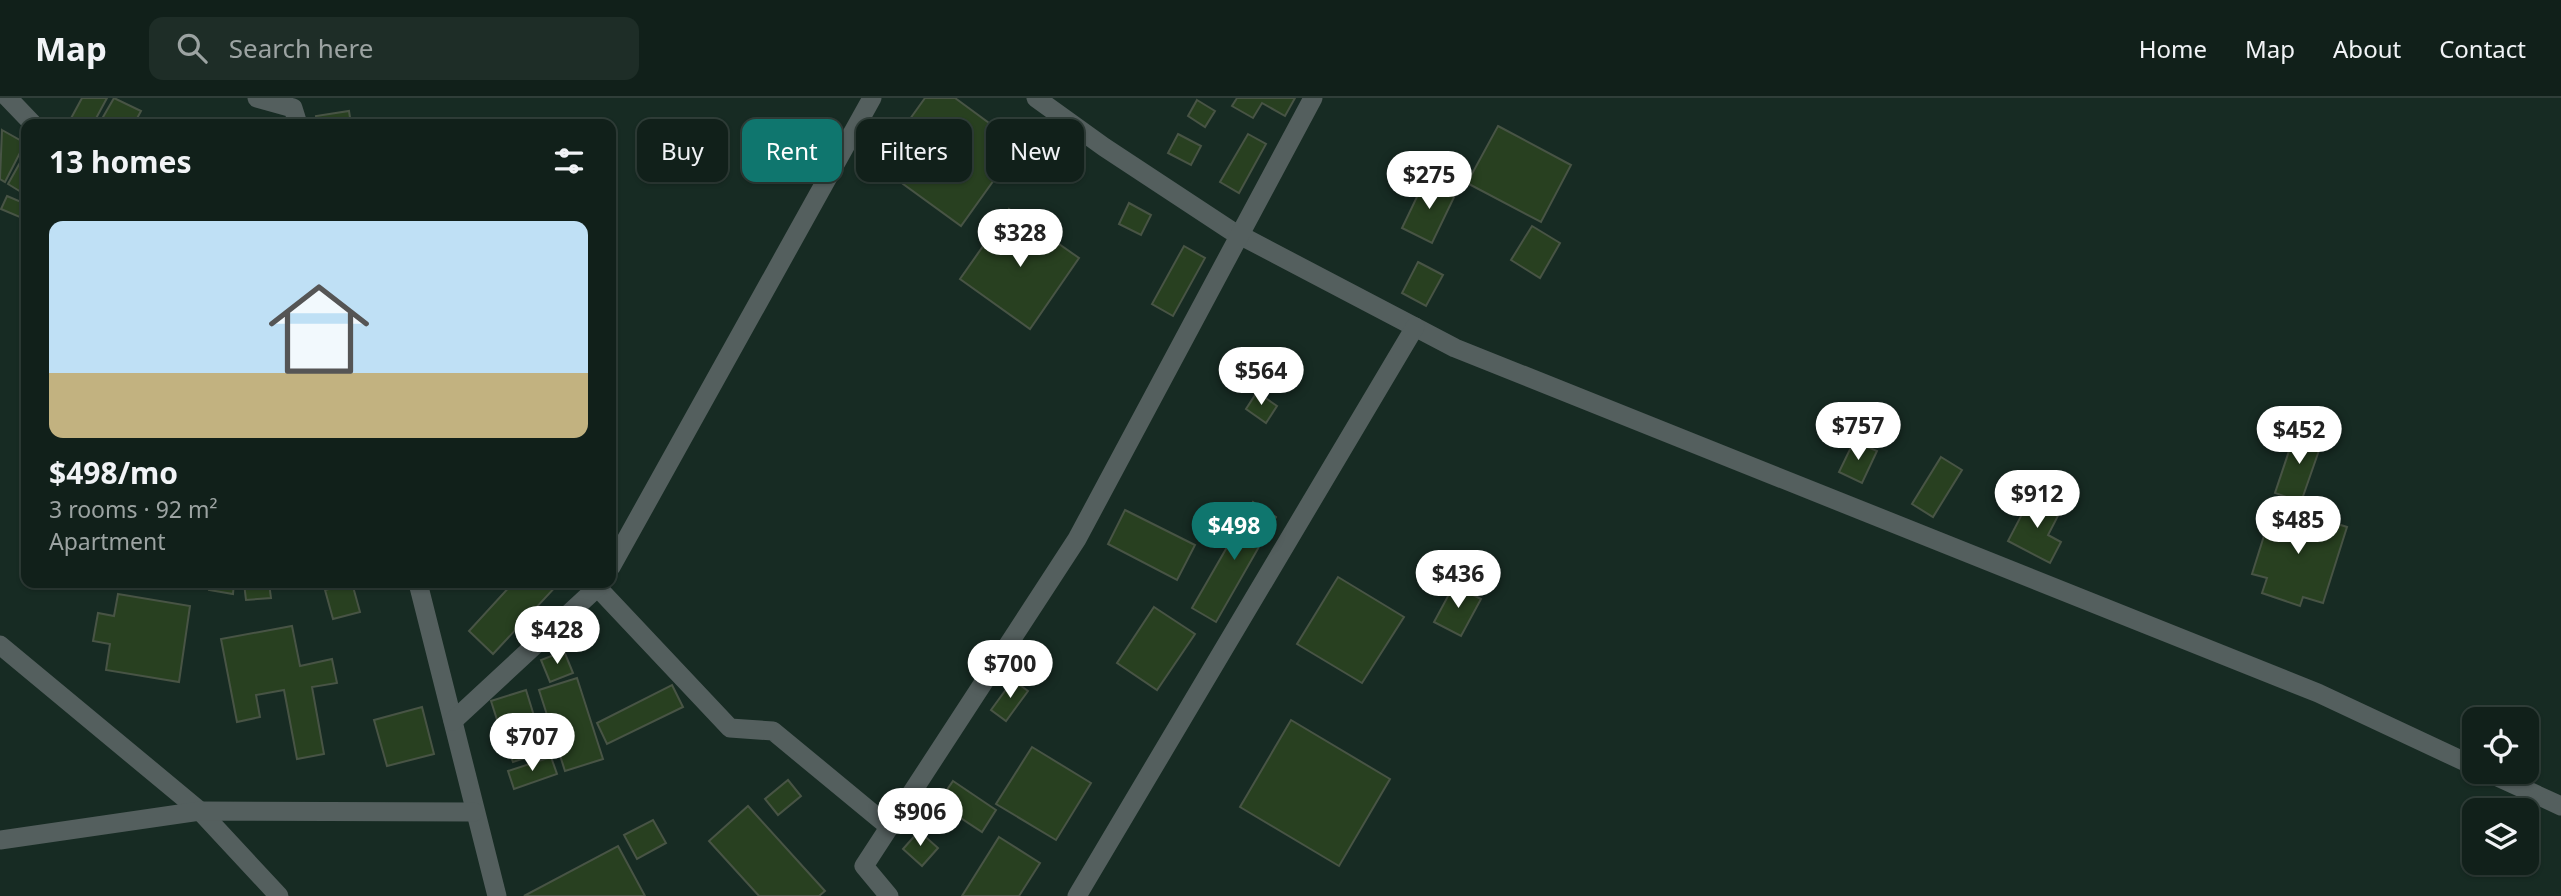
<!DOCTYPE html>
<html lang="en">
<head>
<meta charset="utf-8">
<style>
  :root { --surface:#11201a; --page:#1e2d27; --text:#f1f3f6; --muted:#9ca3a2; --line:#303e39; --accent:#0f766e }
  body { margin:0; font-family:"Noto Sans",sans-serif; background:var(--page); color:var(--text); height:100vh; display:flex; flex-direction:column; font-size:26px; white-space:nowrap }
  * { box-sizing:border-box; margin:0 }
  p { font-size:23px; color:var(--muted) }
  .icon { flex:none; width:38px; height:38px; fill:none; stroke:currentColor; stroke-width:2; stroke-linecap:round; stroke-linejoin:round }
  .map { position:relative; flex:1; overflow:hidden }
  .panel { position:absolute; left:21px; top:21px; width:595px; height:469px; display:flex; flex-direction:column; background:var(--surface); border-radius:14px; box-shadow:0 2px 5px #0004,0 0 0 2px var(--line) }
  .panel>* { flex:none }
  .guide { position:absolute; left:637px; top:21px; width:665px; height:63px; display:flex; gap:14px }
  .fabs { position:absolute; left:2462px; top:609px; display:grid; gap:14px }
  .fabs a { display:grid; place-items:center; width:77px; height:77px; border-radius:14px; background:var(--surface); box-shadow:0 2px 5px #0004,0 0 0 2px var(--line); font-size:35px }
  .price { position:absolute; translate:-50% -60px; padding:0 16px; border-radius:24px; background:#fff; color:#222; font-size:23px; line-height:46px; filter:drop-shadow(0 2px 4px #0008) }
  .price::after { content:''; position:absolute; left:50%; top:42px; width:21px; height:16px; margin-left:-10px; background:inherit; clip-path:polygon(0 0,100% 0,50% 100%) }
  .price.selected { background:var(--accent); color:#fff }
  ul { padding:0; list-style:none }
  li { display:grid; align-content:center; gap:14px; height:371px; padding:0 28px }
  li+li { border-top:2px solid var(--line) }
  li span { display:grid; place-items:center; height:217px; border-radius:14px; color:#555 }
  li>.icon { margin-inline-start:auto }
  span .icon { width:126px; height:126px; fill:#fffc; stroke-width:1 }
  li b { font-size:30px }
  h2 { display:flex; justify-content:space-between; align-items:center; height:84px; padding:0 28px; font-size:30px }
  .chip { padding:0 24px; border-radius:14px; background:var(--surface); box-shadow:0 2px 5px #0004,0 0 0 2px var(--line); font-size:24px; line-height:63px }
  .chip.selected { background:var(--accent); color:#fff }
  header { display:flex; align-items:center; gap:42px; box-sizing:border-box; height:98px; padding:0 35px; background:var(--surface); border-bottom:2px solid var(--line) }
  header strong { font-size:33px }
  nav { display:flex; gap:38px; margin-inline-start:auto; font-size:24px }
  .search { width:490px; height:63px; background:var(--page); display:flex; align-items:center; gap:18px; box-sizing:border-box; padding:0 24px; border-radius:14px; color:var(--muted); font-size:26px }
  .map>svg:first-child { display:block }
  .building { fill:#284020; stroke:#485445; stroke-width:2 }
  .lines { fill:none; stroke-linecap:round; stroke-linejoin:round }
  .minor { stroke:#545f5e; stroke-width:19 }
</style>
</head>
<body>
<header>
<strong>Map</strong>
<div class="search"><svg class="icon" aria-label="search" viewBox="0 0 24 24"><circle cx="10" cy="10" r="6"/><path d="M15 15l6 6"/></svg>Search here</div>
<nav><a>Home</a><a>Map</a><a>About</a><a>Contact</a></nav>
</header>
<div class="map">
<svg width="2561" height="798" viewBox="0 0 2561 798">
  <rect width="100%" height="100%" fill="#172b23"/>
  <g class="building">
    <path d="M82,0H107L93,26L69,24Z"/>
    <path d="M114,0L141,13L134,26H99Z"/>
    <path d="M925,0H955L1019,47L961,128L877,67Z"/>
    <path d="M1237,0H1295L1285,18L1262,5L1253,20L1232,8Z"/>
    <path d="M1197,2L1215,13L1205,29L1188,18Z"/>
    <path d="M349,13L351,26H317L316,18Z"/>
    <path d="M1498,28L1571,67L1541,124L1467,85Z"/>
    <path d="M2,32L25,45L5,84L0,81Z"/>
    <path d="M1178,36L1201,48L1191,67L1168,55Z"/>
    <path d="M1248,36L1266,46L1239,95L1220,84Z"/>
    <path d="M26,54V97L8,86Z"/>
    <path d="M1426,80L1456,95L1432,145L1402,130Z"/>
    <path d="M7,98L26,106L22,120L1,111Z"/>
    <path d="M1129,105L1151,117L1141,137L1119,126Z"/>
    <path d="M1009,111L1079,160L1030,231L960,181Z"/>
    <path d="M1532,128L1560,145L1540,180L1511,162Z"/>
    <path d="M1184,148L1205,160L1173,218L1152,206Z"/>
    <path d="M1418,164L1443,177L1426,208L1402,195Z"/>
    <path d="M1257,294L1277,308L1266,325L1246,311Z"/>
    <path d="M2296,332L2323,341L2301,404L2275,395Z"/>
    <path d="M1854,343L1877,353L1862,385L1839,374Z"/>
    <path d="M1941,359L1962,372L1933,419L1912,406Z"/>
    <path d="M2032,397L2061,412L2048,437L2061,444L2050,465L2008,443Z"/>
    <path d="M1253,404L1276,419L1216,524L1192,510Z"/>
    <path d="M2274,406L2347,429L2323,505L2303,499L2300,508L2262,495L2267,480L2252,476Z"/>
    <path d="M1125,412L1195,447L1177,482L1108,446Z"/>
    <path d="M1338,479L1404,519L1362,585L1297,546Z"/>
    <path d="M210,485H234L233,496L209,492Z"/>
    <path d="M244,485H269L271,500L246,502Z"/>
    <path d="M352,485L360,514L333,521L325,492Z"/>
    <path d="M513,485H559L493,556L469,533Z"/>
    <path d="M1454,487L1481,501L1461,538L1434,524Z"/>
    <path d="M118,496L190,508L179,584L106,572L110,546L93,543L98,515L114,518Z"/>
    <path d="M1154,509L1195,536L1157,592L1117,565Z"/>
    <path d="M292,528L300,568L332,561L337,585L312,589L324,656L297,661L284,592L256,597L260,619L237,624L221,541Z"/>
    <path d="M564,553L573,575L550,584L541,562Z"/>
    <path d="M577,580L603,661L565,673L539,592Z"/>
    <path d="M1013,582L1028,593L1006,623L991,612Z"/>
    <path d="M672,587L683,609L607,646L597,625Z"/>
    <path d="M526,592L535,621L500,631L491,603Z"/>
    <path d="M422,609L434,656L387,668L374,622Z"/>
    <path d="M1291,622L1390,681L1339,768L1240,709Z"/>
    <path d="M541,630L549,652L513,664L505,643Z"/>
    <path d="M1032,649L1091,685L1056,742L996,706Z"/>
    <path d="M551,659L557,676L514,691L508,673Z"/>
    <path d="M788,682L801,698L778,717L765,701Z"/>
    <path d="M953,683L996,712L982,734L938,705Z"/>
    <path d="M748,708L825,793L819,798H759L709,743Z"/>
    <path d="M653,722L666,745L637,761L624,737Z"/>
    <path d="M919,733L938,750L922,768L903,751Z"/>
    <path d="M999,739L1040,765L1019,798H962Z"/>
    <path d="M618,748L645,798H524Z"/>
  </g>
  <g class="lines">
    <g class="minor">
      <path d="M8,0L33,26"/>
      <path d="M257,0L293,10L298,26"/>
      <path d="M1036,0L1104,49L1230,132L1455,250L2318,595L2474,668"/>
      <path d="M611,469L872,0"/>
      <path d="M418,485L497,798"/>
      <path d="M599,491L730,630L773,633L888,728"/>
      <path d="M0,547L200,713L279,798"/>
      <path d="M453,623L602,485"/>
      <path d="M2487,674L2561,708"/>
      <path d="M0,742L200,713L474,714"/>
      <path d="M889,798L864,768L1077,441L1313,0"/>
      <path d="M1077,798L1415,229"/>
    </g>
  </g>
</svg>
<div class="fabs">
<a><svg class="icon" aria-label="locate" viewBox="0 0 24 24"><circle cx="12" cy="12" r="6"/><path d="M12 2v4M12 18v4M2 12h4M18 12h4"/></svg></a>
<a><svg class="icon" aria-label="layers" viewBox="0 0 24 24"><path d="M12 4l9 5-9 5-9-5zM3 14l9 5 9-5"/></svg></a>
</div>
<b class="price" style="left:1429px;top:113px">$275</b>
<b class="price" style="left:1020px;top:171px">$328</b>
<b class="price" style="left:1261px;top:309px">$564</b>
<b class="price" style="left:1858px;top:364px">$757</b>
<b class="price" style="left:2299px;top:368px">$452</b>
<b class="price" style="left:2037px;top:432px">$912</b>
<b class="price" style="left:2298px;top:458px">$485</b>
<b class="price selected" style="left:1234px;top:464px">$498</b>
<b class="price" style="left:1458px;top:512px">$436</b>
<b class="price" style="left:557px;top:568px">$428</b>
<b class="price" style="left:1010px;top:602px">$700</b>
<b class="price" style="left:532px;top:675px">$707</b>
<b class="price" style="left:920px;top:750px">$906</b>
<div class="guide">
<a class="chip">Buy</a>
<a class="chip selected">Rent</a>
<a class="chip">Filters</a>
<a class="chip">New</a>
</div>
<section class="panel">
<h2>13 homes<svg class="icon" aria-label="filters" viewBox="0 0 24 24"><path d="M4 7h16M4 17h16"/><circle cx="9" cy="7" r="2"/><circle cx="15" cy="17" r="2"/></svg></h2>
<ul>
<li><span style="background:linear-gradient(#bfe0f5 70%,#c2b280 0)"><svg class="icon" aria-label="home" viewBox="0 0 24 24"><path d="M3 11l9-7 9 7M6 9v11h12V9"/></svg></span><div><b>$498/mo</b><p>3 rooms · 92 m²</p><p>Apartment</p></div></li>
</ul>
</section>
</div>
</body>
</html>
